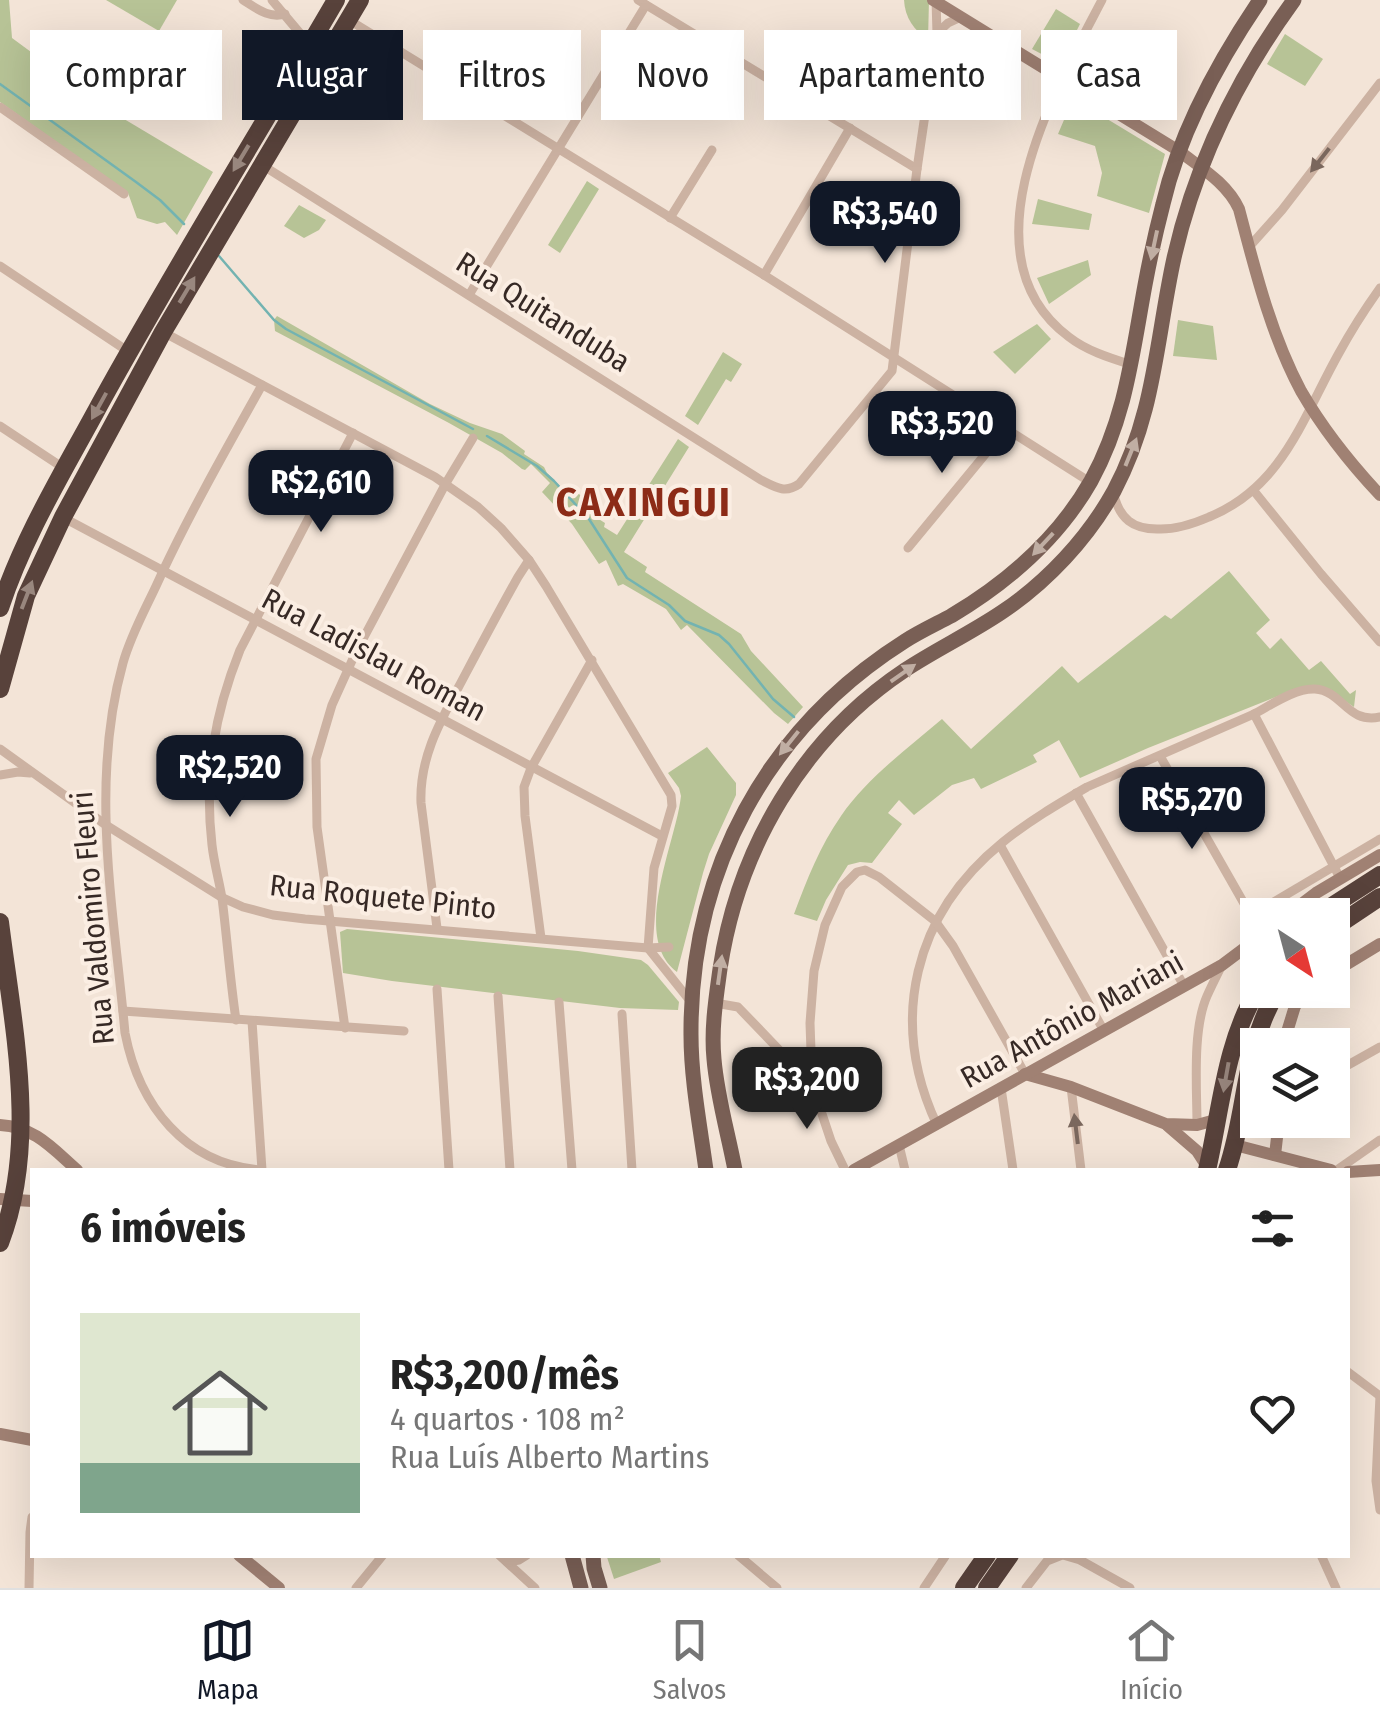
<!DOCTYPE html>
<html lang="pt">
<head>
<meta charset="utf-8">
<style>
  :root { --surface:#fff; --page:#f6f6f6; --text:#222; --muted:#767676; --line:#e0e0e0; --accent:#111827 }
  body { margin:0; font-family:"Fira Sans Condensed",sans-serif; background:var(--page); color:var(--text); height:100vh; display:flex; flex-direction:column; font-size:38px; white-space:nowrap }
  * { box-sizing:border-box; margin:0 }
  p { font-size:32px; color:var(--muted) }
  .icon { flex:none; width:55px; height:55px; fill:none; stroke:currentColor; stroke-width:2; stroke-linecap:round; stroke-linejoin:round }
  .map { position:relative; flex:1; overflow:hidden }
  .panel { position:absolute; left:30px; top:1168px; width:1320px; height:390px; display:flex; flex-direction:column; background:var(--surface); border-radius:0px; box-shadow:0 10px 40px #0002 }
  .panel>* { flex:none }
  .guide { position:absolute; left:30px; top:30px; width:1320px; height:90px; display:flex; gap:20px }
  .needle { width:65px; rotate:144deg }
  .tools { position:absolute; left:1240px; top:898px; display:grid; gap:20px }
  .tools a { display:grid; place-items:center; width:110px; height:110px; border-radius:0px; background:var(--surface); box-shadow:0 10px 40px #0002; font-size:50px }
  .price { position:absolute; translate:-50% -85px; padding:0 22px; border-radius:20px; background:var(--accent); color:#fff; font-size:32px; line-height:65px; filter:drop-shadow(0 2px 5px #0008) }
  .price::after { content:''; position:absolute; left:50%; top:60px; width:30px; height:22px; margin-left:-15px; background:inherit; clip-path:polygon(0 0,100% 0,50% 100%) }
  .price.selected { background:#222; color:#fff }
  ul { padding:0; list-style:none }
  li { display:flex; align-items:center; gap:30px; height:250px; padding:0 50px }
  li+li { border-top:2px solid var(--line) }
  li span { display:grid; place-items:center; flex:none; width:280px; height:200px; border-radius:0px; color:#555 }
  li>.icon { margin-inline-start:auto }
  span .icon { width:120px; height:120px; fill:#fffc; stroke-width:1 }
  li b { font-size:42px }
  h2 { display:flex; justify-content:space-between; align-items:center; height:120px; padding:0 50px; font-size:42px }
  .tag { padding:0 35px; border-radius:0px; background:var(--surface); box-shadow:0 10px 40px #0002; font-size:35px; line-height:90px }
  .tag.selected { background:var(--accent); color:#fff }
  .tabs { display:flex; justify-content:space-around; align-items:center; height:140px; border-top:2px solid var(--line); background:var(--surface); font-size:28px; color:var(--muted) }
  .tabs a { display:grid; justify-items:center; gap:5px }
  .tabs .selected { color:var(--accent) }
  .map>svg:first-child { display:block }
  .green { fill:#b7c396 }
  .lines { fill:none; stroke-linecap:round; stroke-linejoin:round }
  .stream { stroke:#73b3b1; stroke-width:2.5 }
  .street { stroke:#ccb2a2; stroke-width:9 }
  .secondary { stroke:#a08173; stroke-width:12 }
  .primary { stroke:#795f55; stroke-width:15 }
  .highway { stroke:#58423b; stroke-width:18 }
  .oneway { fill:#99877e }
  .oneway2 { fill:#7a675d }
  .oneway3 { fill:#c0aea3 }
  .labels { text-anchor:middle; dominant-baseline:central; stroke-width:8; stroke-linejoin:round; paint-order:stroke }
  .street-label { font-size:30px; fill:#362925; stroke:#fbeee3 }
  .district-label { font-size:40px; font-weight:bold; letter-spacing:2.5px; fill:#8c2b17; stroke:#fbeee3 }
</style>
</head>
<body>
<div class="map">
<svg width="1380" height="1588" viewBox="0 0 1380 1588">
  <rect width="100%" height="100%" fill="#f3e4d7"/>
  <g class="green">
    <path d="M0,0H9L12,38L114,113L213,172L177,235L165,222L157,224L137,218L128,193L0,102Z"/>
    <path d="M106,0H177L159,31Z"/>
    <path d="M904,0H929L928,40C914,30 905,18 904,0Z"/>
    <path d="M1056,9L1080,24L1064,56L1053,60L1032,49Z"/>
    <path d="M1285,34L1323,59L1305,86L1267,64Z"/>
    <path d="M1072,101L1084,105L1165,154L1149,213L1097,196L1102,173L1095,146L1058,134Z"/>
    <path d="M587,181L599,189L560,253L548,245Z"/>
    <path d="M1038,199L1092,214L1089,230L1032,224Z"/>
    <path d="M299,205L326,220L319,230L304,238L284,226Z"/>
    <path d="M1088,260L1091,275L1049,304L1037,278Z"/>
    <path d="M277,316L430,404L470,423L502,434L525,451L524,454L544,467L547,473L565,491L569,487L583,497L578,506L605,523L604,527L617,535L678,439L689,447L624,552L647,567L645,572L741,634L751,651L803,707L788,724L774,713L687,625L681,630L666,609L623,584L618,586L606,560L599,564L572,524L542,492L550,483L531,464L525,470L522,469L502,453L449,423L275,331L274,320Z"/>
    <path d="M1178,320L1213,326L1217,360L1173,356Z"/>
    <path d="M1037,324L1051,339L1015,374L993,352Z"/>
    <path d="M723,352L742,364L731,382L726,379L698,425L685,416Z"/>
    <path d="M1229,571L1270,620L1256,633L1270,649L1281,638L1309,670L1321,661L1350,694L1356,690L1354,707L1330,691L1296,689L1148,748L1080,778L1059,740L1033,755L1037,762L981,789L974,778L952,785L914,815L899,800L888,813L902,824L872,863L860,862L848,865L826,900L817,921L794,914C807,879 820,846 841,816C867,778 907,749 942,719L971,749L1062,666L1078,683L1165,615L1171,619Z"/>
    <path d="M707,747L736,783V795L709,854L703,873L677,972C630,937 676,843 681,796L679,788L668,773Z"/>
    <path d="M347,929L578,951L641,960L648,965L679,1002L678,1010L620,1008L392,981L343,973L340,932Z"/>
    <path d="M612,1555H659L661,1562L614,1579L607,1557Z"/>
  </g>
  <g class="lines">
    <g class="stream">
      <path d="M0,84L136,182L160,200L184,224"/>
      <path d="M219,256L274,320L286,329L473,429"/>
      <path d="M487,436L537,466L554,481L589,519L627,578L669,605L685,621L719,635L729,644L773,699L794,717"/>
    </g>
    <g class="street">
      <path d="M243,0C256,8 269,19 285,14"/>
      <path d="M272,0L309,44"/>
      <path d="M638,0L917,169"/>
      <path d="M1102,0C1055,90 960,256 1069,337C1087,351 1110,358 1132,365"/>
      <path d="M349,20L764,275L1090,482"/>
      <path d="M937,33L948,23L961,17"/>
      <path d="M0,107L124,194"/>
      <path d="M262,165L761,480C775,487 785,494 799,484L892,371L917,169L937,33L936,0"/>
      <path d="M670,218L712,150"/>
      <path d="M1249,247L1282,210L1380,83"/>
      <path d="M0,266L129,352"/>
      <path d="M764,275L850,128"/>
      <path d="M469,295L646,5"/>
      <path d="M163,332L435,477L478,507L501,528L529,560L546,586L671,795L672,806L654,868L648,948L691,1002"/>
      <path d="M262,385C228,446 192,509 162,573C149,603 132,631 123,663C89,784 114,911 125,1033C139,1105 185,1165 262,1170"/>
      <path d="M0,426L65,469"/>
      <path d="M1254,491L1321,574L1380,642"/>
      <path d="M1114,495C1120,519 1133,529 1157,529C1176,530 1193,524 1209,517C1283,487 1303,417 1339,353C1351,331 1365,309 1380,288"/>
      <path d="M64,518L662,836"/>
      <path d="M908,548L1006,429"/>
      <path d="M1254,714C1271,705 1295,688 1315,689C1343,691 1347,724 1380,717"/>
      <path d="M0,749L106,825L221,897L243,907L273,915L305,919L648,948L669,947"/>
      <path d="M1160,756L1258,928"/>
      <path d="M0,775L18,772L30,773"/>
      <path d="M1076,793L1184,986"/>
      <path d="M1000,845L1104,1031"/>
      <path d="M1250,916L1380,839"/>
      <path d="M437,928L421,803C419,754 444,715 466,673C483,641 500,609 518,577L529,560"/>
      <path d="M541,938L525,816L524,787L531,768L592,660"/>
      <path d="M437,989L449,1170"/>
      <path d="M498,996L510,1170"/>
      <path d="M559,1002L572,1170"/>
      <path d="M715,1003L738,1007L785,1056L812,1079"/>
      <path d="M123,1011L404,1031"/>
      <path d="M622,1014L632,1170"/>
      <path d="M236,1020C230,979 227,938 222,898C219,880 214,863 212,845C204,775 214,715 240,650L353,433"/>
      <path d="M252,1021L262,1170"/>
      <path d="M345,1028L317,827L316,759L332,705L355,654L446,483L473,438"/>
      <path d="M1332,1074L1380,1047"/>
      <path d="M1071,1087L1081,1170"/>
      <path d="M1001,1088L1013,1170"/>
      <path d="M937,1125C888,1020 914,914 1003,842C1029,821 1058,804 1087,787L1254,714L1340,878"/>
      <path d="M1197,1125C1197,1089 1192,1030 1207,996C1211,987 1216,977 1221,967"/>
      <path d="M899,1145L905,1170"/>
      <path d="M845,1170L831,1141L815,1093L812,1079L810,1023L814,971L825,925L842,887L857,872L865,870L879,877L935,921L953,946L1025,1074"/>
      <path d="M1337,1170L1380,1140"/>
      <path d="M1348,1372L1380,1396"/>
      <path d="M1380,1396L1376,1481L1380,1510"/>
      <path d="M499,1555L535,1588"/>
      <path d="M738,1555L777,1588"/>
      <path d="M1063,1555L1080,1560L1130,1588"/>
      <path d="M1321,1555L1336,1588"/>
      <path d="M507,1562L519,1560L527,1555"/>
      <path d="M29,1588L30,1532L32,1517"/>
      <path d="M356,1588L383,1555"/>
      <path d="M924,1588L946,1555"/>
      <path d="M1026,1588L1047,1561L1062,1555"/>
    </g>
    <g class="secondary">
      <path d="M933,0L1179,151C1201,168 1227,183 1239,209C1255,270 1271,335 1301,391C1323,429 1350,463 1380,495"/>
      <path d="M1287,915L1316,893L1380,855"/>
      <path d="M1332,973L1380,944"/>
      <path d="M1283,1045L1295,1006L1308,990"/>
      <path d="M1025,1074L1071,1087L1166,1124L1197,1125L1219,1119"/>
      <path d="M0,1125C35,1127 52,1148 77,1170"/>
      <path d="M1168,1126L1197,1151L1208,1168"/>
      <path d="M1235,1145L1331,1170"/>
      <path d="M1275,1155L1279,1120"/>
      <path d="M854,1170L1222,965L1258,938"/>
      <path d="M1348,1172L1380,1170"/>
      <path d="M0,1199L32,1201"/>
      <path d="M0,1434L32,1440"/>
      <path d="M239,1555L279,1588"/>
    </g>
    <g class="primary">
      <path d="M706,1170C700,1126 691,1079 691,1035C690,871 766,729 905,641C919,632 936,624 951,616C1008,582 1058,539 1091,481C1126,417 1132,355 1145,285C1150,258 1156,231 1163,204C1180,131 1218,62 1260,0"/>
      <path d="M735,1170C728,1133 717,1096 714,1059C711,1029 716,998 720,969C738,848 803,738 905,670C937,649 971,633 1002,612C1047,582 1088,538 1114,491C1155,414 1156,340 1174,258C1195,165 1238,77 1294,0"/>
      <path d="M572,1555L581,1588"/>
      <path d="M593,1555L594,1568L600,1588"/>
    </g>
    <g class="highway">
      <path d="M0,608C24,535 65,469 101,402C176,266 258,134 336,0"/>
      <path d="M0,689L26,596L63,517L163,332L360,0"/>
      <path d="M1318,915L1380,875"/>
      <path d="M0,922C13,1027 39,1142 0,1243"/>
      <path d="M1332,929L1380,897"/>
      <path d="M1207,1170C1221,1110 1225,1043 1258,989"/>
      <path d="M1227,1170C1248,1109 1243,1047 1278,990"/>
      <path d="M964,1588L987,1555"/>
      <path d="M987,1588L1010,1555"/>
    </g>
  </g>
  <defs><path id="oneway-solid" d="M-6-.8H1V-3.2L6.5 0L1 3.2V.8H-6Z" transform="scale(2.5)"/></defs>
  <g class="oneway">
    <use href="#oneway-solid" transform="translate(241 158) rotate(121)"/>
    <use href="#oneway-solid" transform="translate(187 290) rotate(-59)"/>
    <use href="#oneway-solid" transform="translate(99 406) rotate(119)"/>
    <use href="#oneway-solid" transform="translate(27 595) rotate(-69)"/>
    <use href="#oneway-solid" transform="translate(1226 1077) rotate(100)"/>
  </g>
  <g class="oneway2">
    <use href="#oneway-solid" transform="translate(1320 160) rotate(128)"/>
    <use href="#oneway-solid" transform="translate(1076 1129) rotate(-97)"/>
  </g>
  <g class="oneway3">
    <use href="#oneway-solid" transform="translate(1154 245) rotate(102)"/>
    <use href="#oneway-solid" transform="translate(1131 452) rotate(-68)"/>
    <use href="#oneway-solid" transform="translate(1043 544) rotate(133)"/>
    <use href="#oneway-solid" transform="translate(903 673) rotate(-35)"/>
    <use href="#oneway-solid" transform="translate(789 743) rotate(129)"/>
    <use href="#oneway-solid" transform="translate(720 970) rotate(-82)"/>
  </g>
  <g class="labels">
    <g class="street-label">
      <text transform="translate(543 312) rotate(32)">Rua Quitanduba</text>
      <text transform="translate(374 655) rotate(28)">Rua Ladislau Roman</text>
      <text transform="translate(383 897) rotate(6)">Rua Roquete Pinto</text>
      <text transform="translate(93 918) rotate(-95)">Rua Valdomiro Fleuri</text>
      <text transform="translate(1072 1020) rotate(-29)">Rua Antônio Mariani</text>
    </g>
    <g class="district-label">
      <text x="644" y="503">CAXINGUI</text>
    </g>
  </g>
</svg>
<div class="tools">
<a><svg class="needle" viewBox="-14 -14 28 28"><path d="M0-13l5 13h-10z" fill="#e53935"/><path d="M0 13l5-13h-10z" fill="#767676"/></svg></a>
<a><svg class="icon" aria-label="layers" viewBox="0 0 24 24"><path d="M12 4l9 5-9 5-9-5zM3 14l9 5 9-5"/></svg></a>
</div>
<b class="price" style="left:885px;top:266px">R$3,540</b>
<b class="price" style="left:942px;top:476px">R$3,520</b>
<b class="price" style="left:321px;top:535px">R$2,610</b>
<b class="price" style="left:230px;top:820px">R$2,520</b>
<b class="price" style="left:1192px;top:852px">R$5,270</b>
<b class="price selected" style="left:807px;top:1132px">R$3,200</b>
<div class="guide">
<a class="tag">Comprar</a>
<a class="tag selected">Alugar</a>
<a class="tag">Filtros</a>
<a class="tag">Novo</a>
<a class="tag">Apartamento</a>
<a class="tag">Casa</a>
</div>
<section class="panel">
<h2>6 imóveis<svg class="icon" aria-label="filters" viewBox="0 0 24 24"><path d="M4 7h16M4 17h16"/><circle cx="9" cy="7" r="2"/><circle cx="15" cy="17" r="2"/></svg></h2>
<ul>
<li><span style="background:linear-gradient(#dfe7d0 75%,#7fa58c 0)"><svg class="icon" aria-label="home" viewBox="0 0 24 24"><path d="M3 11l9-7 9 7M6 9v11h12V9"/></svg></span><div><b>R$3,200/mês</b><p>4 quartos · 108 m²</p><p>Rua Luís Alberto Martins</p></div><svg class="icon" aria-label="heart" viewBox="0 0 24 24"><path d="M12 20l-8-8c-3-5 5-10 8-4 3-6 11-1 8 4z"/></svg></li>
</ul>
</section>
</div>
<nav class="tabs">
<a class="selected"><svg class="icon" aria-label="map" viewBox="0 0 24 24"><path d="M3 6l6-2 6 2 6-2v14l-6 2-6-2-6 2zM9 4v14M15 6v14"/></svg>Mapa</a>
<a><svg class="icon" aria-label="saved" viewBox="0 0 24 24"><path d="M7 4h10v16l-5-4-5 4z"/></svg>Salvos</a>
<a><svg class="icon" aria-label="home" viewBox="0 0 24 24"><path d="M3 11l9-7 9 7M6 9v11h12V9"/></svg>Início</a>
</nav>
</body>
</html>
